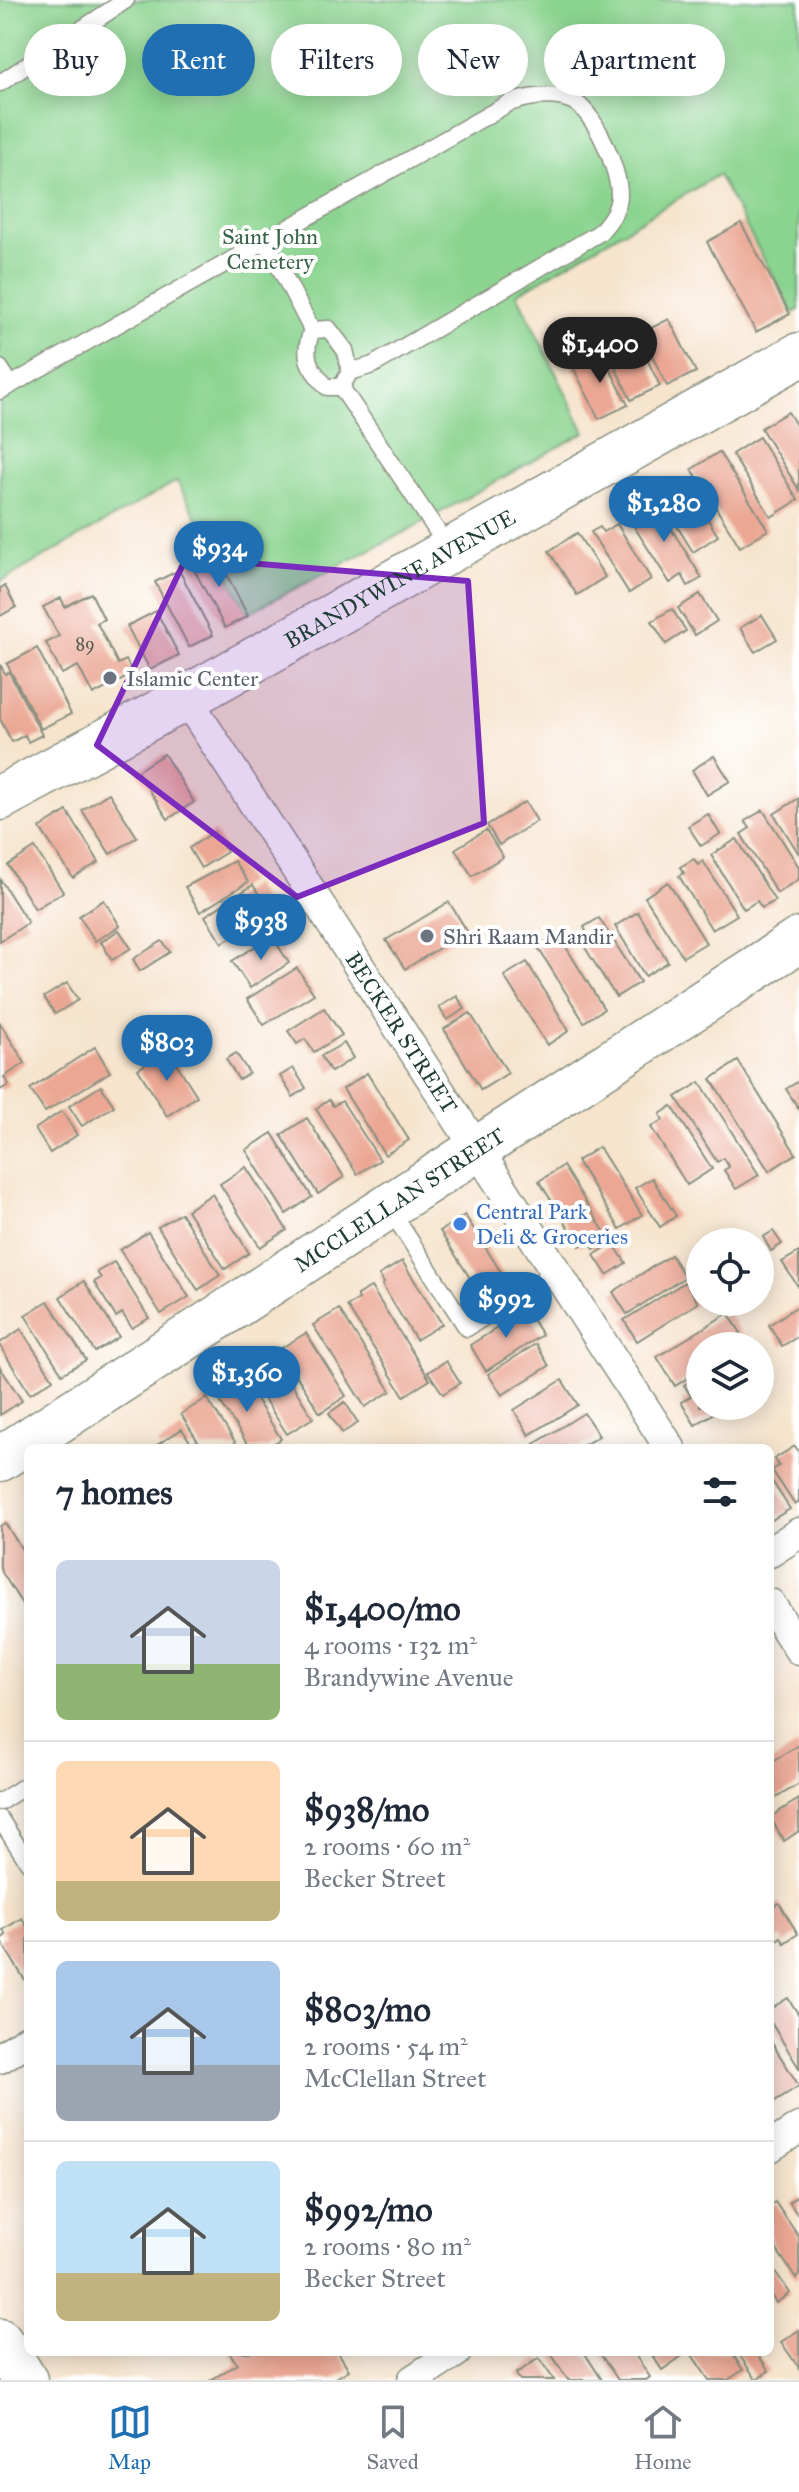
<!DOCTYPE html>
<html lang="en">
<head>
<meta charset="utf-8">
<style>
  :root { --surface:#fff; --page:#f6f6f7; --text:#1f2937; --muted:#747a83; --line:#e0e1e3; --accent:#1f6fb2 }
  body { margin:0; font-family:"IM FELL Great Primer",serif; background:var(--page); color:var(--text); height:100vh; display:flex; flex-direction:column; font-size:30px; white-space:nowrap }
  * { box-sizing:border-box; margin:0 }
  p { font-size:26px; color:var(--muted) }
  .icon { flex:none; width:44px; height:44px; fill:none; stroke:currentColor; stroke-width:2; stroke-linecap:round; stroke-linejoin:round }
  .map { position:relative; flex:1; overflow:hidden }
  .sheet { position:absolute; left:24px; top:1444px; width:750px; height:912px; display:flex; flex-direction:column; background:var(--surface); border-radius:12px; box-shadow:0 4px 20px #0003 }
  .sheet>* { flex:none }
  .hud { position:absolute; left:24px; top:24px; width:752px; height:72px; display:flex; gap:16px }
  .tools { position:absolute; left:686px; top:1228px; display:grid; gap:16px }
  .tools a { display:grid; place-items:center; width:88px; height:88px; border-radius:50%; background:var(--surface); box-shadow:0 4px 20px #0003; font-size:40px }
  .price { position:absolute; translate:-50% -68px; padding:0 18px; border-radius:28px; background:var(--accent); color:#fff; font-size:26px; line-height:52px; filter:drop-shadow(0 2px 4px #0008) }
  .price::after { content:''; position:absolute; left:50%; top:48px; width:24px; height:18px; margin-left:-12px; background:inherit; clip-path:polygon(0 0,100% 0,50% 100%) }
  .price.current { background:#222; color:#fff }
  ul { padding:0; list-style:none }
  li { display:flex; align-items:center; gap:24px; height:200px; padding:0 32px }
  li+li { border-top:2px solid var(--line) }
  li span { display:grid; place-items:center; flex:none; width:224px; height:160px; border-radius:12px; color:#555 }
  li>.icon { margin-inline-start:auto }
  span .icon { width:96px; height:96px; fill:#fffc; stroke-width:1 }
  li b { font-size:34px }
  h2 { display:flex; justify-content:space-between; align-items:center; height:96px; padding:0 32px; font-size:34px }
  .chip { padding:0 28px; border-radius:36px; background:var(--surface); box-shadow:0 4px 20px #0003; font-size:28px; line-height:72px }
  .chip.current { background:var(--accent); color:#fff }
  .tabs { display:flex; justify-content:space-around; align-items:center; height:112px; border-top:2px solid var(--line); background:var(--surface); font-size:22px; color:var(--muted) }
  .tabs a { display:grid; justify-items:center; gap:4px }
  .tabs .current { color:var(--accent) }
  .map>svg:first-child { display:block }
  .green { fill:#8bd490; stroke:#558862; stroke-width:2 }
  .building { fill:#eba794 }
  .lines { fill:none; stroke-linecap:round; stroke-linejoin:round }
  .lane-casing { stroke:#8a9080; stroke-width:19 }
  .street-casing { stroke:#8a9080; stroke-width:33 }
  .secondary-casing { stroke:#8a9080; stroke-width:47 }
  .primary-casing { stroke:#8a9080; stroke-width:47 }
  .lane { stroke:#fff; stroke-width:16 }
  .street { stroke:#fff; stroke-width:30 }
  .secondary { stroke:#fff; stroke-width:44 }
  .primary { stroke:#fff; stroke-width:44 }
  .marked { fill:#7b2cbf; fill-opacity:0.2; stroke:#7b2cbf; stroke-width:6; stroke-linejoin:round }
  .worship-dot { fill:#6b7280; stroke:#fff; stroke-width:3 }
  .shop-dot { fill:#3f7fe0; stroke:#fff; stroke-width:3 }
  .labels { text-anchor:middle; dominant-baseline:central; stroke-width:8; stroke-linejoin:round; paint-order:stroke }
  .number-label { font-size:18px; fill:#52584c }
  .park-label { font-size:22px; fill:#3a634b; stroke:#fff }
  .street-label { font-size:22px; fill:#1f3d34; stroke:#fff }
  .worship-label { font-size:22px; fill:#5b616d; stroke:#fff; text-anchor:start }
  .shop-label { font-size:22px; fill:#366cbe; stroke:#fff; text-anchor:start }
</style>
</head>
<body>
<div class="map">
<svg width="799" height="2380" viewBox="0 0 799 2380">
  <rect width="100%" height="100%" fill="#fff"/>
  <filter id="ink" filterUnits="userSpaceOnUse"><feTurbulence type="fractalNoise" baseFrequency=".0125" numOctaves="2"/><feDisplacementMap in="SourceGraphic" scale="16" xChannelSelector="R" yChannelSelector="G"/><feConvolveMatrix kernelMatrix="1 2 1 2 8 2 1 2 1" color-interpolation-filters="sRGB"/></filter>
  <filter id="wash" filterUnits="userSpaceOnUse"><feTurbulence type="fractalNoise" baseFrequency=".006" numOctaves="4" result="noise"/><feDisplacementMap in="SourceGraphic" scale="32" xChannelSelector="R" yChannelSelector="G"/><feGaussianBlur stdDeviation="1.8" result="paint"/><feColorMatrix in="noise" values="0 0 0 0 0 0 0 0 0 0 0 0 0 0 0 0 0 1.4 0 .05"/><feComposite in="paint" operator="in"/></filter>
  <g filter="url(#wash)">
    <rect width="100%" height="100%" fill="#f6e4cd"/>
    <path class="green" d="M0,0H799V310L793,313L718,175L517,294L585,432L410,529L248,613L177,481L0,582Z"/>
    <g id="blocks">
      <g class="building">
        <path d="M741,223L790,314L756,332L707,242Z"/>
        <path d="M669,319L696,372L667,386L641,333Z"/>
        <path d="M634,332L660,386L631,400L605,346Z"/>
        <path d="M601,351L628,405L599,419L572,365Z"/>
        <path d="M788,412L799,430V490L761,428Z"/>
        <path d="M759,437L798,500L771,517L732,454Z"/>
        <path d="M719,452L768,530L740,547L692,469Z"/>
        <path d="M686,484L718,536L693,552L661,500Z"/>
        <path d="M652,498L702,578L688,586L682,575L670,583L630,520L643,512L639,505Z"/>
        <path d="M617,524L651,579L629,593L591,532L600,527L603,532Z"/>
        <path d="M577,533L605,577L577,595L549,551Z"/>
        <path d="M214,550L248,616L225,628L190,562Z"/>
        <path d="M179,570L213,635L189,647L155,582Z"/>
        <path d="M5,586L16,607L0,616V588Z"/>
        <path d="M91,593L104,619L97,623L118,664L126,660L133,674L93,695L78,666L62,674L46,643L59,636L43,607L61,598L65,607Z"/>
        <path d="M700,594L717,621L695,635L678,608Z"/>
        <path d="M672,609L686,631L666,644L652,621Z"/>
        <path d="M156,611L179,655L150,670L127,626Z"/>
        <path d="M762,615L777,639L755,652L740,628Z"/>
        <path d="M37,648L71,714L41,729L7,664Z"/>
        <path d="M0,664L5,674L9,672L42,735L28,742L25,735L12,742L0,719Z"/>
        <path d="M164,754L194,802L168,819L137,771Z"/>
        <path d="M714,756L730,781L707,795L692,770Z"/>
        <path d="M109,793L137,837L110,854L82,810Z"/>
        <path d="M799,798V854L774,814Z"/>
        <path d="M525,802L537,821L499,845L487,825Z"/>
        <path d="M763,810L799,867V879L777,893L741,834L750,828L745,821Z"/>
        <path d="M67,811L99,862L73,878L40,828Z"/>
        <path d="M708,814L720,834L701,846L688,826Z"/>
        <path d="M486,830L503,857L472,876L455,849Z"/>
        <path d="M214,832L227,852L201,868L189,848Z"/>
        <path d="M737,839L775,901L762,908L757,901L744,909L711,855Z"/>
        <path d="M35,848L63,892L35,909L8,865Z"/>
        <path d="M694,859L698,865L703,861L737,915L712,930L679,876L684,873L680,867Z"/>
        <path d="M234,861L248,882L200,912L185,887Z"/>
        <path d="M0,879L28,923L0,941Z"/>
        <path d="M668,882L706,943L683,957L645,897Z"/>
        <path d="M253,885L271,913L222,943L205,916Z"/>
        <path d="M104,900L120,926L95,941L79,916Z"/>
        <path d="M449,902L467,931L405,969L386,940Z"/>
        <path d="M638,912L668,962L645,976L615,926Z"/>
        <path d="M599,918L640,982L616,997L579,938L587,934L584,927Z"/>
        <path d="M119,930L131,948L112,960L101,942Z"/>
        <path d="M558,934L604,1009L584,1022L537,946Z"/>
        <path d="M272,936L289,963L250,988L232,961Z"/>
        <path d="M162,941L170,952L140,971L133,959Z"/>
        <path d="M527,962L569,1031L547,1045L504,976Z"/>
        <path d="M297,968L314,994L264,1025L247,999Z"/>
        <path d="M67,983L78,1000L55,1014L44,997Z"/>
        <path d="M457,996L465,1009L447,1020L439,1007Z"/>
        <path d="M324,1008L342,1035L314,1052L305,1039L297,1044L288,1031Z"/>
        <path d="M470,1013L508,1073L481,1090L444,1029Z"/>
        <path d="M0,1023L25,1063L4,1077L9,1085L0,1090Z"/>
        <path d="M344,1043L353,1058L331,1072L321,1056Z"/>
        <path d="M95,1047L110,1072L45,1112L30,1089Z"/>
        <path d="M168,1050L197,1096L167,1116L138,1069Z"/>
        <path d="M236,1053L249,1073L239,1080L226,1059Z"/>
        <path d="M738,1061L796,1154L769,1171L711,1079Z"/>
        <path d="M293,1068L306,1088L293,1097L280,1076Z"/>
        <path d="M367,1073L409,1140L385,1155L343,1089Z"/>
        <path d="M799,1081V1109L786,1089Z"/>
        <path d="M700,1082L759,1175L736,1189L724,1170L729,1167L724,1158L717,1162L676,1097Z"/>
        <path d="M101,1086L114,1106L82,1126L69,1106Z"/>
        <path d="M329,1100L333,1106L342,1101L380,1160L357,1174L316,1109Z"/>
        <path d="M672,1106L712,1169L687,1185L651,1127L663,1120L660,1114Z"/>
        <path d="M62,1111L77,1135L50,1153L35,1129Z"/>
        <path d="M307,1118L344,1177L318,1194L281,1135Z"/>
        <path d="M272,1133L312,1197L286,1214L246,1150Z"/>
        <path d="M599,1147L642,1215L620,1229L577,1161Z"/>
        <path d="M563,1166L604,1231L599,1234L604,1242L594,1249L589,1240L580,1246L539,1181Z"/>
        <path d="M246,1167L287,1230L260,1247L220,1184Z"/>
        <path d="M652,1178L676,1216L660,1227L635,1188Z"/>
        <path d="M212,1194L249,1253L225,1269L187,1210Z"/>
        <path d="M181,1213L220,1275L198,1290L158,1227Z"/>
        <path d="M465,1215L509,1285L484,1300L440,1231Z"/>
        <path d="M773,1231L782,1244L771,1251L763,1237Z"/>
        <path d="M148,1232L189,1297L161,1314L120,1250Z"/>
        <path d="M613,1243L626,1263L607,1275L594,1255Z"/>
        <path d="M799,1252V1288L782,1262Z"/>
        <path d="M671,1255L685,1277L627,1314L613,1292Z"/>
        <path d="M402,1261L442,1324L416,1340L382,1285L384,1283L379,1275Z"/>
        <path d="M114,1262L149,1318L132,1328L122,1313L116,1317L94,1282L101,1278L97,1272Z"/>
        <path d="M84,1281L119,1337L95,1352L60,1297Z"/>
        <path d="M685,1282L698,1303L637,1341L624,1320Z"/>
        <path d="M371,1287L430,1380L404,1396L347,1306L359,1299L357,1295Z"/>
        <path d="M48,1301L86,1360L62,1374L25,1315Z"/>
        <path d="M799,1305V1336L782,1346L769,1325Z"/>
        <path d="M339,1309L391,1391L365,1407L313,1325Z"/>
        <path d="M526,1310L542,1335L486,1371L470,1345Z"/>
        <path d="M728,1313L741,1333L735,1337L740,1346H700V1370L675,1386L657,1357Z"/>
        <path d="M21,1329L53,1379L30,1394L0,1346V1343Z"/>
        <path d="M306,1333L346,1396L320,1413L280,1349Z"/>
        <path d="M536,1344L549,1366L502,1395L488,1374Z"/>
        <path d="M273,1354L313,1418L287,1434L246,1371Z"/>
        <path d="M446,1361L460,1383L443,1394L428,1372Z"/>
        <path d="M0,1367L22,1401L0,1415Z"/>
        <path d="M241,1375L281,1439L266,1448H250L214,1392Z"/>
        <path d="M700,1375V1406H725L695,1425L681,1402L691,1396L684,1385Z"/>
        <path d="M562,1380L578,1405L529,1435L514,1410Z"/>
        <path d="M207,1398L239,1448H202L181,1414Z"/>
        <path d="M345,1402L358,1423L342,1433L329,1413Z"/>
        <path d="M584,1413L599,1436L579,1448H528Z"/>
        <path d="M182,1429L194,1448H159L157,1445Z"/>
        <path d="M795,1446L799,1452V1502L795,1505L772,1470L779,1466L774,1459Z"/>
        <path d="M770,1478L790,1509L770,1521Z"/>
        <path d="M5,1523L28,1559V1608L25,1609L0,1569V1526Z"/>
        <path d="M799,1745V1784L774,1799L770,1792V1763Z"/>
        <path d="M799,1799V1831L784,1841L770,1817Z"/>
        <path d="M779,1903L798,1934L784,1943L781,1937L770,1944V1908Z"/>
        <path d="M22,1918L28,1928V1985L0,1940L6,1935L3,1930Z"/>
        <path d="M788,1998L799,2015V2068L770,2021V2009Z"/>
        <path d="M770,2040L799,2086L770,2104Z"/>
        <path d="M799,2195V2217L789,2202Z"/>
        <path d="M775,2202L799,2237V2276L796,2278L770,2240V2205Z"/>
        <path d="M770,2264L790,2293L776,2303L770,2294Z"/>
        <path d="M799,2330V2368L781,2342Z"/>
        <path d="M229,2352H338L349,2370L333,2380H211L237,2364Z"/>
        <path d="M550,2352H584L602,2380H568Z"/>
        <path d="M599,2352H633L650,2377L646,2380H618Z"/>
        <path d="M650,2352H684L685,2354L662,2370Z"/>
        <path d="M690,2352H731L743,2370L728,2380H709Z"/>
        <path d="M737,2352H756L769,2371L756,2379Z"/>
        <path d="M539,2358L554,2380H520L516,2374Z"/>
      </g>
    </g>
  </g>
  <g filter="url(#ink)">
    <use href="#blocks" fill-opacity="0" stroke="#8a9080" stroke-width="2"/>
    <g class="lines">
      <g class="lane-casing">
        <g id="lane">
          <path d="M0,83L126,0"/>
          <path d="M266,241L312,330"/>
          <path d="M329,329L345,350L350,372L341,387H327C308,367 302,356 312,330Z"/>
          <path d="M0,368L11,385"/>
          <path d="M341,387L449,549"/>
          <path d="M0,391L509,103C528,97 551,93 570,100C594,108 620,171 619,196C618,211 609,222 599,233L373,365L350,372"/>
          <path d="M389,1208L467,1328L556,1271"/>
          <path d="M0,1802L28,1784"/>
          <path d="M0,1819L28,1862"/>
        </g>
      </g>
      <g class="street-casing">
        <g id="street">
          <path id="s1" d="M186,698L670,1448"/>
          <path d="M770,1552L799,1533"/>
          <path d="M770,1604L799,1649"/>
          <path d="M0,2058L28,2040"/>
          <path d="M770,2147L799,2128"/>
          <path d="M413,2380L456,2352"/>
        </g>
      </g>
      <g class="secondary-casing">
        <g id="secondary">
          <path id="s2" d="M0,798L186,698L799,355"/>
          <path id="s3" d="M0,1459L799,940"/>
        </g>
      </g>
      <g class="primary-casing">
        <path id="primary" d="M0,2341L25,2380"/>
      </g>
      <use href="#lane" class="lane"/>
      <use href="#street" class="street"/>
      <use href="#secondary" class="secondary"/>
      <use href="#primary" class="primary"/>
    </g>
  </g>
  <path class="marked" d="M186,558L468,581L484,823L297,897L97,745Z"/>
  <g class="worship-dot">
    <circle cx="110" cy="678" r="8"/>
    <circle cx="427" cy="936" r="8"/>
  </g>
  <circle class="shop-dot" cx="460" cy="1224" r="8"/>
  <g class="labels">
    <g class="number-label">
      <text x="85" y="644">89</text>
    </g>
    <g class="park-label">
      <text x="270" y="236">Saint John<tspan x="270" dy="25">Cemetery</tspan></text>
    </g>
    <g class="street-label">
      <text stroke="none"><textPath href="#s2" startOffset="456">BRANDYWINE AVENUE</textPath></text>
      <text stroke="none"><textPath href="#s1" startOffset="398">BECKER STREET</textPath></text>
      <text stroke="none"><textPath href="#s3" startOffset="476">MCCLELLAN STREET</textPath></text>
    </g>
    <g class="worship-label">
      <text x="126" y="678">Islamic Center</text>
      <text x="443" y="936">Shri Raam Mandir</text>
    </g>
    <g class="shop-label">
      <text x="476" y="1211">Central Park<tspan x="476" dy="25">Deli &amp; Groceries</tspan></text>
    </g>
  </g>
</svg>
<div class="tools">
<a><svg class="icon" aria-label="locate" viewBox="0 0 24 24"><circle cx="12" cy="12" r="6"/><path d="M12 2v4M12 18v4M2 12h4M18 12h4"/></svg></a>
<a><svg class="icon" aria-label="layers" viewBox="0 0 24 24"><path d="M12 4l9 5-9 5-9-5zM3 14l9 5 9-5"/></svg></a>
</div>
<b class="price current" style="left:600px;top:385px">$1,400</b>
<b class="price" style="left:664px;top:544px">$1,280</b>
<b class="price" style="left:219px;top:589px">$934</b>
<b class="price" style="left:261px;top:962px">$938</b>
<b class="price" style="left:167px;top:1083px">$803</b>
<b class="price" style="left:506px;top:1340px">$992</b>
<b class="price" style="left:247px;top:1414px">$1,360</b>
<div class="hud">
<a class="chip">Buy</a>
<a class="chip current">Rent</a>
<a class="chip">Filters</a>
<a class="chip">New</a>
<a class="chip">Apartment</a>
</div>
<section class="sheet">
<h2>7 homes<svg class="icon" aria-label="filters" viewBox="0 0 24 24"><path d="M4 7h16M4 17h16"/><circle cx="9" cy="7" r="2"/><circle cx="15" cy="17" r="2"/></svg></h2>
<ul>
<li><span style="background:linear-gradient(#c9d6e8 65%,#8fb573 0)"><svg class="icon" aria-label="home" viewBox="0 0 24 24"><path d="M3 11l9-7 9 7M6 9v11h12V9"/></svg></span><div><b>$1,400/mo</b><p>4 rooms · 132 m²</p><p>Brandywine Avenue</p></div></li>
<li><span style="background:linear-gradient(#ffd9b3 75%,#c2b280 0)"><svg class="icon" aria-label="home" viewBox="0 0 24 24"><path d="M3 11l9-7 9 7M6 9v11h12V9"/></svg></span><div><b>$938/mo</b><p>2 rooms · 60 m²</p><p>Becker Street</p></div></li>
<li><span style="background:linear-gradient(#a9c7e8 65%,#9aa5b1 0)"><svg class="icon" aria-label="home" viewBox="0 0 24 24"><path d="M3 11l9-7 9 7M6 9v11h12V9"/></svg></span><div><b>$803/mo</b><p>2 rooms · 54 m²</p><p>McClellan Street</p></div></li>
<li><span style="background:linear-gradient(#bfe0f5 70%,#c2b280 0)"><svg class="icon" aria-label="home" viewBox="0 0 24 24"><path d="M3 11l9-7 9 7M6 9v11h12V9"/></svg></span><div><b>$992/mo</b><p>2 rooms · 80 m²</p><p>Becker Street</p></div></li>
</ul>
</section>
</div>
<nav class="tabs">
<a class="current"><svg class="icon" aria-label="map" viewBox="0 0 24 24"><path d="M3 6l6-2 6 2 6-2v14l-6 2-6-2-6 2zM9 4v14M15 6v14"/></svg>Map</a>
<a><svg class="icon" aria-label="saved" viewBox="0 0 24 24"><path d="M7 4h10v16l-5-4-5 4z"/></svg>Saved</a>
<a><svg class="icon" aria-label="home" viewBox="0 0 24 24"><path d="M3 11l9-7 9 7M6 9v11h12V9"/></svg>Home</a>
</nav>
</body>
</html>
